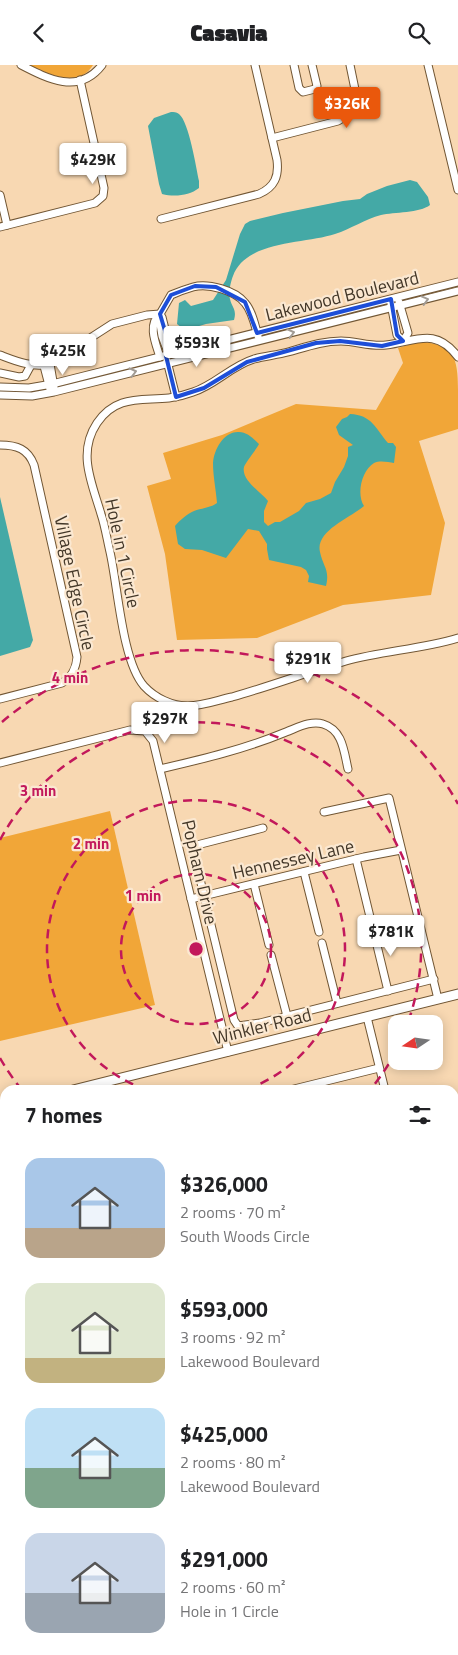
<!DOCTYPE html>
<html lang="en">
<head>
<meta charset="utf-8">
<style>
  :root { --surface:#fff; --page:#f6f6f6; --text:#202124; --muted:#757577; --accent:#ea580c }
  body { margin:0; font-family:"Titillium Web",sans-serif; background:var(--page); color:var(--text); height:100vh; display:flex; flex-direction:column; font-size:19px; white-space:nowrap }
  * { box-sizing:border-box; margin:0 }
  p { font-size:16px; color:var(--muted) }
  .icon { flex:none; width:28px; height:28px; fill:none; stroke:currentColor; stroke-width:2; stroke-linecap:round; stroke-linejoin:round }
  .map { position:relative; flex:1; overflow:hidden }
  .sheet { position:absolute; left:0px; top:1020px; width:459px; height:570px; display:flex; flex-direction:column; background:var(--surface); border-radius:15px 15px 0 0; box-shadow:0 2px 12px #0003 }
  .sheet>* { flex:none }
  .needle { width:32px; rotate:257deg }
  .tools { position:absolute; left:388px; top:950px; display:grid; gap:10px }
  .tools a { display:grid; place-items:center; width:55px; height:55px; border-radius:10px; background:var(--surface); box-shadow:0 2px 12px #0003; font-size:25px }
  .price { position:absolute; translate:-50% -42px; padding:0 11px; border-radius:5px; background:#fff; color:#222; font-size:16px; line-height:32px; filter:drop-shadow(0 1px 2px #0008) }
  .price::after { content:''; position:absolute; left:50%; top:30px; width:15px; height:11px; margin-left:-8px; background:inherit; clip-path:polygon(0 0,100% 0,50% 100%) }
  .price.current { background:var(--accent); color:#fff }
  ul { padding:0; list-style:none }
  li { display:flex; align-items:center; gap:15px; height:125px; padding:0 25px }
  li span { display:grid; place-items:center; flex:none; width:140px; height:100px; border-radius:15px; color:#555 }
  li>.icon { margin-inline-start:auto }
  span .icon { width:60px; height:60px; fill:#fffc; stroke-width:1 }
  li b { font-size:21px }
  h2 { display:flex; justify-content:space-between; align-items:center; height:60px; padding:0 25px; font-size:21px }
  header { display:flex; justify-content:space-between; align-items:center; height:65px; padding:0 25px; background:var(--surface); font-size:22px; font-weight:800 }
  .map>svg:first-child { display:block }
  .green { fill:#f1a638 }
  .water { fill:#44a9a6 }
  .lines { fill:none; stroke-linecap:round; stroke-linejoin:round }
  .street-casing { stroke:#715634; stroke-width:9 }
  .secondary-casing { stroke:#715634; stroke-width:11 }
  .street { stroke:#fff; stroke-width:7 }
  .secondary { stroke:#fff; stroke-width:9 }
  .oneway { stroke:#a19b94 }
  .marked { fill:none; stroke:#1d4ed8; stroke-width:4; stroke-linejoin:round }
  .ring { fill:none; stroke:#c2185b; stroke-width:2.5; stroke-dasharray:9 6 }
  .labels { text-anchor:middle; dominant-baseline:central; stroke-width:4.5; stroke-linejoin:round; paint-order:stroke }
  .street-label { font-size:18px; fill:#433728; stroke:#fbe8d1 }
  .centre { fill:#c2185b; stroke:#fbe8d1; stroke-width:2.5 }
  .ring-label { font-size:15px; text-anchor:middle; font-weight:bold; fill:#c2185b; stroke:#fbe8d1; stroke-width:4.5; stroke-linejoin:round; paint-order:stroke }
</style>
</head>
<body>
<header><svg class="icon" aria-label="back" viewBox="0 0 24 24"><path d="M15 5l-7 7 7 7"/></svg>Casavia<svg class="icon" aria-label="search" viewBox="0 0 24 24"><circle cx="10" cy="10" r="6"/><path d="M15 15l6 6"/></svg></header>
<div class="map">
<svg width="458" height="1590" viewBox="0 0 458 1590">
  <rect width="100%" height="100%" fill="#f8d8b2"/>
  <g class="green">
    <path d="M29,0H93C79,24 48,9 29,0Z"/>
    <path d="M418,277C454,278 458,292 458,325C458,338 458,351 458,364L419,376L445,458L431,530L343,540L257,573L177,575L165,489L147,421L171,414L163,388L222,370L296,339L376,345L403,298L398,283Z"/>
    <path d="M110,746L155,940L0,976V773Z"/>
  </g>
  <g class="water">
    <path d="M171,47C174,47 176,47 179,49C189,57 196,102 199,116V123C189,131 174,132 162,129L159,119L148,61L154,53Z"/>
    <path d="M410,115L417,117L428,132L430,140C420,148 394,147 381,150C365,154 351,164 335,169C305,179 246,175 233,211C231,216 228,228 230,234C232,243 237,244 234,255L206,259L189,264L182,263L177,259L179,238L185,235L191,241L213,235L226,215L240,169L245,159L250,156L283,148L343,136L360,134L367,129L387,121Z"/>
    <path d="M350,349C372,350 375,363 388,378H393L396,382L394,398C388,397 380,395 374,398C362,405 356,429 364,441C350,453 315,466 320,487C323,502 330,504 326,521L308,517L309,511L306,505L301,502L269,495L267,484V479L259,466L248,464L226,493L202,485L185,484L178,479L175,461C180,455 187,449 194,446C202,443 210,443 217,438C216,425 213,411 213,398C214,384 224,366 239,367C247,367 254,374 259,379C256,385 245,398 244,402C241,415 261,427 268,436L264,446V457L268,461L275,457H280L299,446L306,438L320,434L331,428L335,417L344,402L348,391V382L353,380L339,370L336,362L342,354L347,352Z"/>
    <path d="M0,432L33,575L30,582L0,591Z"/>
  </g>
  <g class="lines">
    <g class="street-casing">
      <g id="street">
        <path d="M21,0C48,14 79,30 102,0"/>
        <path d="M294,0L299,23L303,27L315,24L317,21L312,0"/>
        <path d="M428,0L458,125"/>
        <path d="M272,73L338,56L351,48L355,42L357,34L350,0"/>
        <path d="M0,130L7,160"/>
        <path d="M161,154L259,129C275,122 279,111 277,95L255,0"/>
        <path d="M0,162L95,138L103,131L104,123L80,15"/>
        <path d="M391,239L397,270L403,276L408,268L399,237"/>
        <path d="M162,252L168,276L167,280"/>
        <path d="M0,290C16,296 32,303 50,299L112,259L147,250L160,249"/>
        <path d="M169,290L162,271L160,259V249L171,230C178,227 186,224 193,222C208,218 235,225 245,238C252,246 255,260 258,271"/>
        <path d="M160,292C156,279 147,260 160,249"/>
        <path d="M458,292C435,261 415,277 386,280C371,282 356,276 341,276C322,276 306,282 288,287C277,290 265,291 254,294C231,301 215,320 193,327C185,330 177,332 169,333C140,336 116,330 97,358C77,388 92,418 101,449C105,461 107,474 110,487C118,522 122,596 144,621C155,633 172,641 188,641C203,641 218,635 232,632C271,621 308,607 346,596C383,586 421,584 458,573"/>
        <path d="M167,296L176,332"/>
        <path d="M50,299L54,322"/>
        <path d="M44,301L50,324"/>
        <path d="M0,308L19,312L25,311L31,300"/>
        <path d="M0,322L29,323L52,319L458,217"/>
        <path d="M0,330L32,331L54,327L458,226"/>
        <path d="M0,380C17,380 28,384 34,400L77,592C76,604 72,612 62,618L0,634"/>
        <path d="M0,698L130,665L145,666L153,676L228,987"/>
        <path d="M160,704C203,694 245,684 286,667C297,663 311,655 323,659C343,665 344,687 348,704"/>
        <path d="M324,747L389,733L438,934"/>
        <path d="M263,763L197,780L193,785L234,955L238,961L260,958L434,914"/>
        <path d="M356,794L371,856"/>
        <path d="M304,807L319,867"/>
        <path d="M254,819L269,880"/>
        <path d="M191,834L364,792L401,785"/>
        <path d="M373,864L388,926"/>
        <path d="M322,878L337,938"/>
        <path d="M271,890L287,951"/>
        <path d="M367,952L385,1025"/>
        <path d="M290,1025L379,1003"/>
        <path d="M2,1043L5,1054"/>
        <path d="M0,1098L5,1096"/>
        <path d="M454,1121L458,1117"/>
        <path d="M454,1154L458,1159"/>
        <path d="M454,1214L458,1208"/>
        <path d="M0,1276L5,1266"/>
        <path d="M0,1355L5,1377"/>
        <path d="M454,1447L458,1446"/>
        <path d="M454,1581L458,1582"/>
        <path d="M77,1590L78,1585"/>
        <path d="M211,1590L212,1585"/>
      </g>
    </g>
    <g class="secondary-casing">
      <g id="secondary">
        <path d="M73,1025L458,929"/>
        <path d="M0,1043L5,1042"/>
      </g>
    </g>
    <use href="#street" class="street"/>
    <use href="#secondary" class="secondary"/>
  </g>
  <defs><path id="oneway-chevron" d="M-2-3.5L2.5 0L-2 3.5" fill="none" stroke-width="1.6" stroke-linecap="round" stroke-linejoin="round" transform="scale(1.25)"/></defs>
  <g class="oneway">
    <use href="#oneway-chevron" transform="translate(425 235) rotate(-15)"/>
    <use href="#oneway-chevron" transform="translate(291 268) rotate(-14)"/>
    <use href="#oneway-chevron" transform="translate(133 307) rotate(-14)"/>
  </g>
  <path class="marked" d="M195,221L216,222L245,237L257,268L391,234L397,270L403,276L382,281L340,276L316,278L247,297L204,323L176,332L166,291L169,290L168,276L160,249L171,230Z"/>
  <g class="ring">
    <circle cx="196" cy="884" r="75"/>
    <path d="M147 1025A149 149 0 1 1 245 1025"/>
    <path d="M396 986A224 224 0 0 1 370 1025M22 1025A224 224 0 0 1 0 993M0 775A224 224 0 0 1 408 957"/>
    <path d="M2 657A299 299 0 0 1 458 739"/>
  </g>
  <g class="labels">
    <g class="street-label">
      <text transform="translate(342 231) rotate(-14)">Lakewood Boulevard</text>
      <text transform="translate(123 488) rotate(78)">Hole in 1 Circle</text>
      <text transform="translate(75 518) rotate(78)">Village Edge Circle</text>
      <text transform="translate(293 794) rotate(-13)">Hennessey Lane</text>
      <text transform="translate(200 807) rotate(77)">Popham Drive</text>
      <text transform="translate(262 961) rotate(-14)">Winkler Road</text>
    </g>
  </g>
  <circle cx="196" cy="884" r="8" class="centre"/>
  <g class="ring-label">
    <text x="70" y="618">4 min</text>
    <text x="38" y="731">3 min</text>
    <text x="91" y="784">2 min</text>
    <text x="143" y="836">1 min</text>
  </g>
</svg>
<div class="tools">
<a><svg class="needle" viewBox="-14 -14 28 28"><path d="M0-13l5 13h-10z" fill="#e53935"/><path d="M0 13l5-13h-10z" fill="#757577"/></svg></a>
</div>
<b class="price current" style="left:347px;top:64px">$326K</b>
<b class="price" style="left:93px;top:120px">$429K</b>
<b class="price" style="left:197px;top:303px">$593K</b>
<b class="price" style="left:63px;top:311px">$425K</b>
<b class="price" style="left:308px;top:619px">$291K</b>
<b class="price" style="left:165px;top:679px">$297K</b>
<b class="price" style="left:391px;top:892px">$781K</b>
<section class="sheet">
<h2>7 homes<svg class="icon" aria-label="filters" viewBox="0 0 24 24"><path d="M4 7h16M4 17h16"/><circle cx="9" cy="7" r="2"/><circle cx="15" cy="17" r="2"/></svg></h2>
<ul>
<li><span style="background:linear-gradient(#a9c7e8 70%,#b9a48a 0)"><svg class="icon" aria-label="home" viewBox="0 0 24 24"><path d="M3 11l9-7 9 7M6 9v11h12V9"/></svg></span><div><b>$326,000</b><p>2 rooms · 70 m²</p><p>South Woods Circle</p></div></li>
<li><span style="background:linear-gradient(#dfe7d0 75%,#c2b280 0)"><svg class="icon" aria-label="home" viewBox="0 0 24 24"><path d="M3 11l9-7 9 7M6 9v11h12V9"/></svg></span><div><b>$593,000</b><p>3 rooms · 92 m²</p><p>Lakewood Boulevard</p></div></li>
<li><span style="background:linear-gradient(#bfe0f5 60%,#7fa58c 0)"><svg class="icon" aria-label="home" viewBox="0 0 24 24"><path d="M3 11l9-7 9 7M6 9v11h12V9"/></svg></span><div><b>$425,000</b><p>2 rooms · 80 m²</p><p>Lakewood Boulevard</p></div></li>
<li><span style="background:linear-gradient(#c9d6e8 60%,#9aa5b1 0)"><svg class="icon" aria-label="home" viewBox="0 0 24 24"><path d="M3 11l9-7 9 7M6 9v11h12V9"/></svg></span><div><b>$291,000</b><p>2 rooms · 60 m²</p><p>Hole in 1 Circle</p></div></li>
</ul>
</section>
</div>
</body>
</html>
